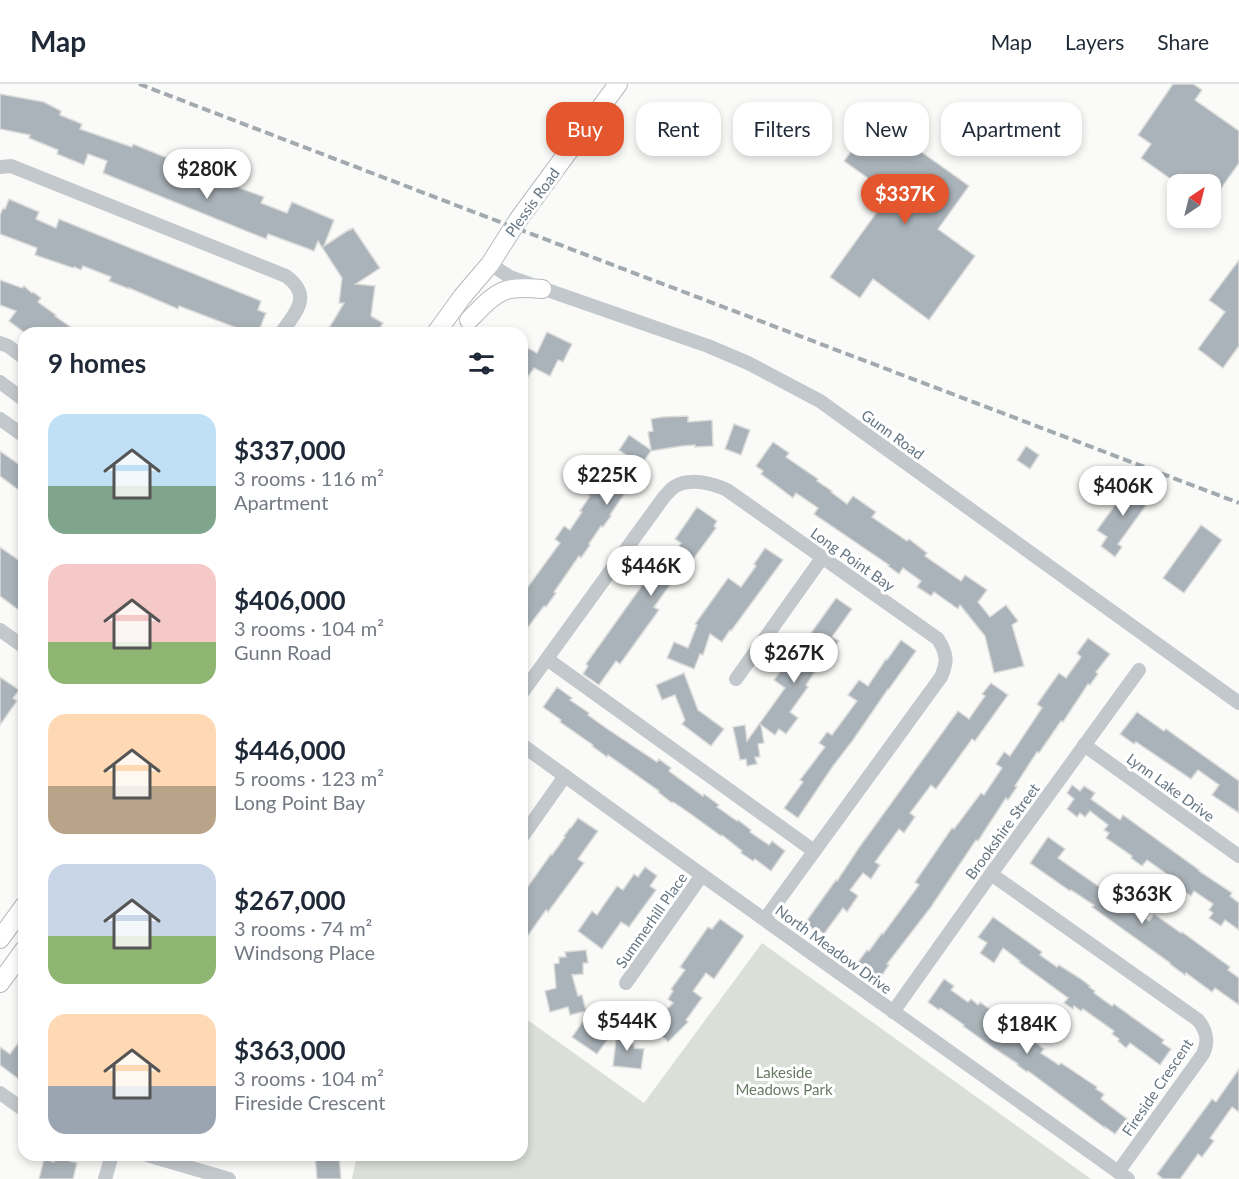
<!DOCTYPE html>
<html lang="en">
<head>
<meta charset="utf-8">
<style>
  :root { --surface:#fff; --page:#f2f2f3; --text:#1f2937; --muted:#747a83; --line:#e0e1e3; --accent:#e4572e }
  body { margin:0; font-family:Lato,sans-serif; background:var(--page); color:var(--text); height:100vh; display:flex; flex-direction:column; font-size:22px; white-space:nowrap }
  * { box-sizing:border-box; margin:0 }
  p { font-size:20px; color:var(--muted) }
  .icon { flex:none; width:33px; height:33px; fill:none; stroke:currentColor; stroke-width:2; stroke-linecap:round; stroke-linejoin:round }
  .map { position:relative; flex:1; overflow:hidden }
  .drawer { position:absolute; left:18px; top:243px; width:510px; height:834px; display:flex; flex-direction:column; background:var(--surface); border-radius:18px; box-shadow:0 3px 9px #0003 }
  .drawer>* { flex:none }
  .hud { position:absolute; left:546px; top:18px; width:570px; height:54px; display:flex; gap:12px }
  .needle { width:39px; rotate:35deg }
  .controls { position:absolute; left:1167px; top:90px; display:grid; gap:12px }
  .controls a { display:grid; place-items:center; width:54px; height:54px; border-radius:12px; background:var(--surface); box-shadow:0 3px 9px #0003; font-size:30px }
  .price { position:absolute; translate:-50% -51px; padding:0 14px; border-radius:21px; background:#fff; color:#222; font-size:20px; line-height:39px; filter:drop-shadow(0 2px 3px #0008) }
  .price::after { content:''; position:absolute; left:50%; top:36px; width:18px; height:14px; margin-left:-9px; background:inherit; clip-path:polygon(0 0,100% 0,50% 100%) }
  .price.on { background:var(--accent); color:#fff }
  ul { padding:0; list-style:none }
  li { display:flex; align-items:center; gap:18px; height:150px; padding:0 30px }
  li span { display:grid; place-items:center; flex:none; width:168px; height:120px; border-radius:18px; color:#555 }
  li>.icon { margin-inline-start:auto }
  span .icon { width:72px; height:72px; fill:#fffc; stroke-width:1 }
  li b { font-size:26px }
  h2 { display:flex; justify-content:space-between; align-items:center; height:72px; padding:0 30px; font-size:26px }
  .tag { padding:0 21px; border-radius:18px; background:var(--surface); box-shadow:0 3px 9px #0003; font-size:21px; line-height:54px }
  .tag.on { background:var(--accent); color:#fff }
  header { display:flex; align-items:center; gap:36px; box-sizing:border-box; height:84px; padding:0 30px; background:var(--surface); border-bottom:2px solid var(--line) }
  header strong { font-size:28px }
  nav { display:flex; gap:33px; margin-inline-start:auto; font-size:21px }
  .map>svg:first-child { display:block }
  .green { fill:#dadfd7 }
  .building { fill:#aab3b9; stroke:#dcdcda; stroke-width:1.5 }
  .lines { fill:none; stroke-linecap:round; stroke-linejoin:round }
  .major-casing { stroke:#b5babe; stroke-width:20 }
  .minor { stroke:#c3c8cc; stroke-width:14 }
  .major { stroke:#fff; stroke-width:18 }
  .rail { stroke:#a2aab0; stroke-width:4; stroke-dasharray:9 4.5; stroke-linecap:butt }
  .labels { text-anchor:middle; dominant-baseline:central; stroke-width:6; stroke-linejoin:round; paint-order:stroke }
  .street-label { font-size:15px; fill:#657683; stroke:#fff }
  .park-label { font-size:15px; fill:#687a64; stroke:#fff }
</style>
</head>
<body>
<header>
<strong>Map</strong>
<nav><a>Map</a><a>Layers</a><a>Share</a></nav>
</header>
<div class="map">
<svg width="1239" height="1095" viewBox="0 0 1239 1095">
  <rect width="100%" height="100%" fill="#fafaf8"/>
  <path class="green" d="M762,859L1091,1095H352L357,1071H522V932L644,1019Z"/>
  <g class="building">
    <path d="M1173,0H1193L1202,6L1195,16L1239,47V79L1210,120V100H1178L1141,74L1151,60L1138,51Z"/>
    <path d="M0,10L44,18L61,27L60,31L82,40L80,45L132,63L133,60L177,78L178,74L194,79L192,84L219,94L218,96L264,113L261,119L287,129L292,118L334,136L324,162L350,145V146L353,144L380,184L356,200L375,202L371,232L383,239L377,249H326L344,219H339L342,194L318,157L314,167L268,150L266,155L103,89L107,77L88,70L84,81L57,70L58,66L29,54L30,51L0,45Z"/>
    <path d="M875,35L969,102L938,145L975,172L929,236L873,195L860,214L830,193L890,110L844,77Z"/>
    <path d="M9,115L39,128L36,135L56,144L59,135L261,217L258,226L266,229L258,249H247L237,245V244L179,222L178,225L129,204V205L109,197L111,193L83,182L81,186L74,183L73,184L35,171L37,164L0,150V131L3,124L5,125Z"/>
    <path d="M1239,176V262L1223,284L1198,265L1225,228L1209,216Z"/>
    <path d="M0,196L22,204L24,202L32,209L33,208L41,214L38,218L56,231L55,232L79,249H25L9,237L16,227L0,221Z"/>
    <path d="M547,248L572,260L563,278L558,276L550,292L534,284L522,301V276L528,264L537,269Z"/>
    <path d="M688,332V338L712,336L713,362L695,363V361L682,362L651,367L639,384L644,387L635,399L633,397L610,431L611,432L603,443L601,442L589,460L590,461L581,474L579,472L554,508L556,509L546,523L544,522L522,551V511L560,459L555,455L564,442L570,446L582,428L580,427L590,412L588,410L596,399L601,402L612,387L614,388L626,371L619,366L629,351L651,366L648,348L653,347L651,335L662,333Z"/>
    <path d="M734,340L750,346L741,371L725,365Z"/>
    <path d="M773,358L789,369L786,373L818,395L817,397L832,407L831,408L847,420L853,412L876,428L872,433L907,457L909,455L927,469L925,472L961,497L965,491L987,506L978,518L990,533L1006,521L1018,537L1012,541L1024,582L994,589L985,552L960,521L958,525L934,508L931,512L917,503L921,497L903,484L899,490L888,482L889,481L814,430L818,424L796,409L793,414L761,390L763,387L756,382Z"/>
    <path d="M1026,362L1039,371L1030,385L1017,376Z"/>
    <path d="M0,367L24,384V410L0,392Z"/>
    <path d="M1132,398L1152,413L1118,460L1122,463L1115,473L1101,462L1107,453L1097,446Z"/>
    <path d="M697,423L717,437L714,442L716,444L691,478L695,481L682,500L675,494L654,523L659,526L620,580L616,577L599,601L583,590L588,582L586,580L663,472L669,476L681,459L675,455Z"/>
    <path d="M1201,441L1222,456L1184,509L1163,494Z"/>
    <path d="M0,463L24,480V530L0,512Z"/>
    <path d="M765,464L783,476L731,547L730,546L722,558L710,550L703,571L700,570L694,585L667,574L674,558L688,564L697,541L695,540L728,494L741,503L756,482L754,480Z"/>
    <path d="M836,514L852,525L832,553L839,557L820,584L818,583L806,601L808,603L790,628L798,634L786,650L779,645L775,651L761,641L764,659L758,660L760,673H755L757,680L747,682L746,675L740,676L733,643L745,641L747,657L785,604L774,596L785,581L789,584L794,576L802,582L816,563L806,556Z"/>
    <path d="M1088,554L1110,570L1096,588L1098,590L1090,601L1088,600L1063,638L1061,637L1039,669L1037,668L1015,702L1017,703L1008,716L1006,714L978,757L976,756L931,823L887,880L889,881L880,894L858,878L867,866L869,867L882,849L883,850L919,801L915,798L952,744L954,745L981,709L984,711L1002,684L996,680L1004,668L1010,672L1042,624L1037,620L1059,589L1066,594L1081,573L1077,569Z"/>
    <path d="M901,556L916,567L889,605H888L853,656L833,682L798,734L784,724L803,698L800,696L825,663L819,659L827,648L832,651L857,617L848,611L859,596L868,602L886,575L887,576Z"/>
    <path d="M684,589L698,626L724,645L711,662L682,640L685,636L675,611L662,616L656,601Z"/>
    <path d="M0,593L19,606L13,614L17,617L0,641Z"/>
    <path d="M991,599L1008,611L975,657L972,655L936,705L931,701L910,729L915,733L904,749L899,745L875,778L880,781L871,795L863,789L850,806L858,812L847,828L843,824L824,850L818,845L817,848L805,839L836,796L837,797L858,765L958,627L969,635L985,612L982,610Z"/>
    <path d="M557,603L572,614L570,616L589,629L588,631L606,644L657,678L659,675L671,684L669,687L703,712L704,710L719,721L717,723L737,737L738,736L751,746L750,748L769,761L772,757L785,767L771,787L755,775L753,777L741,769L742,767L722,751L721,752L688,728L673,718L672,719L658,708L659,707L608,671L607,673L592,662L593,661L560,638L561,636L543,623Z"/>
    <path d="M1137,628L1164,647L1166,645L1239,697V729L1212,711L1219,701L1198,686L1191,695L1136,658L1134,660L1120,650Z"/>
    <path d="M1072,701L1080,707L1084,702L1095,709L1091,715L1120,736L1123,731L1199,786V787L1232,809L1230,812L1239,819V846L1225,836L1221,842L1209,834L1213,829L1209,826L1213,820L1194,807L1191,812L1184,807L1182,809L1174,803L1178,798L1147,776L1142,782L1131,774L1132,772L1106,754L1109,749L1104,746L1108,741L1090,727L1085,733L1080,729L1077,733L1067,725L1074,715L1067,709Z"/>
    <path d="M578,734L598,747L578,775L584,779L548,828L546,826L522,860V811L551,770L552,771L565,753L564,752L570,744H571Z"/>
    <path d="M1048,753L1065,765L1058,774L1104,806L1110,798L1124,808L1119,816L1149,837L1154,830L1181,849L1182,848L1230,883L1228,886L1239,894V921L1215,904L1212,908L1186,889L1185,891L1170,880V879L1092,823L1094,821L1071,806L1070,807L1030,779Z"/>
    <path d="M645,783L657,792L650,802L656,806L629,843L621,838L602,865L578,847L592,827L597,831L617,802L623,806L634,790L638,793Z"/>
    <path d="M993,833L1042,868L1040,871L1057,883L1059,881L1081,895L1090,902L1089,903L1095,907L1094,909L1112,922L1114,920L1164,956L1162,959L1171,965L1160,981L1130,959L1126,964L1118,957L1119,955L1112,950L1114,947L1083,925L1081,927L1074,922L1073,925L1064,919L1068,914L1019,878L1020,877L1003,864L994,879L980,869L987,859L978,853Z"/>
    <path d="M720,835L744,852L714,895L706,889L693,907L702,914L686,936L688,938L668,958L651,941L673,919L668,915L673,907L671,905L685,886L680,883L708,843L712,845Z"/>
    <path d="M586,866L588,879H583V890L572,891L578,912L582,911L586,927L570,931L568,923L550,928L545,907L556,904L554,880L559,879V873H566L565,868Z"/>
    <path d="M944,895L954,902L951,906L968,918L971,915L978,921L980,918L1000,933L1006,925L1018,933L1011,944L1033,960L1035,958L1044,965L1041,969L1059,981L1061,979L1097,1003L1096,1005L1104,1010L1101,1015L1127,1035L1115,1050L1105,1043V1044L1028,987L1027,988L1017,981L1018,980L995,965L963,942L964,941L940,924L939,926L928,918Z"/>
    <path d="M588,930L613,948L597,970L572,953Z"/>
    <path d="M617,947L632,949L631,960H634V964L644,965L641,985L613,982Z"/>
    <path d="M24,951V999L0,981V963L10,970Z"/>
    <path d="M1239,985V1028L1232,1023L1210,1054L1214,1057L1202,1073L1198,1070L1180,1095H1163L1157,1090L1212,1015L1216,1018Z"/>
    <path d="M315,1071H339L341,1095H317Z"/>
    <path d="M56,1073L77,1079L73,1095H39L44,1075L54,1078Z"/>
  </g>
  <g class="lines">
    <g class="major-casing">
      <g id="major">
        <path d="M469,236C497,208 500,201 542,205"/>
        <path d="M436,249L462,213L490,180L518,136L618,0"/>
        <path d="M0,855L24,822"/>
        <path d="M0,899L24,866"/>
      </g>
    </g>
    <g class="minor">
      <path d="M0,83L11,82L286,192C313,212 296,228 281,249"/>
      <path d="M490,180L510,193L708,262L748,279L820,317L1239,619"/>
      <path d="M0,259L8,262L24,274"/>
      <path d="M0,298L24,316"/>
      <path d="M0,335L24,352"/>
      <path d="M0,546L24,563"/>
      <path d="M547,575L814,767"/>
      <path d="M736,595L822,474"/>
      <path d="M522,609L664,413C667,410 671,405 674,403C689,393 712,399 727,406L938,555C947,570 948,577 941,593L765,835"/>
      <path d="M522,661L702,791L1128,1095"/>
      <path d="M1084,661L1239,772"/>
      <path d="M522,753L565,692"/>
      <path d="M991,790L1198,936C1207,947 1209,957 1203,970L1118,1088"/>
      <path d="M626,899L702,791"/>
      <path d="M893,928L991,790L1139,586"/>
      <path d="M0,1009L24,1026"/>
      <path d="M147,1071L229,1095"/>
      <path d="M105,1095L112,1071"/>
    </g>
    <use href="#major" class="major"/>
    <path class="rail" d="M139,0L513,143L1239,419"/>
  </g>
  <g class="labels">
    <g class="street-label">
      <text transform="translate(532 118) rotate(-54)">Plessis Road</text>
      <text transform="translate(893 350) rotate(36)">Gunn Road</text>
      <text transform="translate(853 475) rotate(35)">Long Point Bay</text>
      <text transform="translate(1171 703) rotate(36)">Lynn Lake Drive</text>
      <text transform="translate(1002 747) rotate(-54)">Brookshire Street</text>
      <text transform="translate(651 836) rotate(-55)">Summerhill Place</text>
      <text transform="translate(834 865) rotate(36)">North Meadow Drive</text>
      <text transform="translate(1157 1003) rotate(-56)">Fireside Crescent</text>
    </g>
    <g class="park-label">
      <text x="784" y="988">Lakeside<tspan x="784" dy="17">Meadows Park</tspan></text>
    </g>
  </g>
</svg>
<div class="controls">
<a><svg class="needle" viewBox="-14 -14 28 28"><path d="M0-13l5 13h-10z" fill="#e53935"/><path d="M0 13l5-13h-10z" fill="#747a83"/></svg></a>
</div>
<b class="price" style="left:207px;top:116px">$280K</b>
<b class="price on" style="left:905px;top:141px">$337K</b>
<b class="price" style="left:607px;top:422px">$225K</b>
<b class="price" style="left:1123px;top:433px">$406K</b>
<b class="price" style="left:651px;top:513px">$446K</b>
<b class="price" style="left:794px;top:600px">$267K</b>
<b class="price" style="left:1142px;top:841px">$363K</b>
<b class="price" style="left:627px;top:968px">$544K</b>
<b class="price" style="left:1027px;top:971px">$184K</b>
<div class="hud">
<a class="tag on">Buy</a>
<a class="tag">Rent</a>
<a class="tag">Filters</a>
<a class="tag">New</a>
<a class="tag">Apartment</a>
</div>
<section class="drawer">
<h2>9 homes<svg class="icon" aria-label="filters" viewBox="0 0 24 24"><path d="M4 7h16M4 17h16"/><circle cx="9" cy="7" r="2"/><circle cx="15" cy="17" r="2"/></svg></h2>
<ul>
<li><span style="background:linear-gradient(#bfe0f5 60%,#7fa58c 0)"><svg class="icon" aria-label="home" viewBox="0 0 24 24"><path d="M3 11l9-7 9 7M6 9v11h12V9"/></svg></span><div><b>$337,000</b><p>3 rooms · 116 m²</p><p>Apartment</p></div></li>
<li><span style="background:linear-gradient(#f6c9c9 65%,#8fb573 0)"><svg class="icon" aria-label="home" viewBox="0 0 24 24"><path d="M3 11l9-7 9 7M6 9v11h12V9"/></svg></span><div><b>$406,000</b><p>3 rooms · 104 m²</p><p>Gunn Road</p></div></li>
<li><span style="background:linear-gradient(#ffd9b3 60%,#b9a48a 0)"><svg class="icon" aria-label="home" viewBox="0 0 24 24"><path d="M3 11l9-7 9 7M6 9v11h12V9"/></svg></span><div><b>$446,000</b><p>5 rooms · 123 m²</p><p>Long Point Bay</p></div></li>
<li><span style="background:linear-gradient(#c9d6e8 60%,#8fb573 0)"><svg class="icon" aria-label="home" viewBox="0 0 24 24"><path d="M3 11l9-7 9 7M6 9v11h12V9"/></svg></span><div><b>$267,000</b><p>3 rooms · 74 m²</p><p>Windsong Place</p></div></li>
<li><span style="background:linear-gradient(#ffd9b3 60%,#9aa5b1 0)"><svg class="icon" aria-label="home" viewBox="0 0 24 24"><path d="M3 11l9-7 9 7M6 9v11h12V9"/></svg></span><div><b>$363,000</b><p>3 rooms · 104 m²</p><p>Fireside Crescent</p></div></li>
</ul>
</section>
</div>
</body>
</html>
